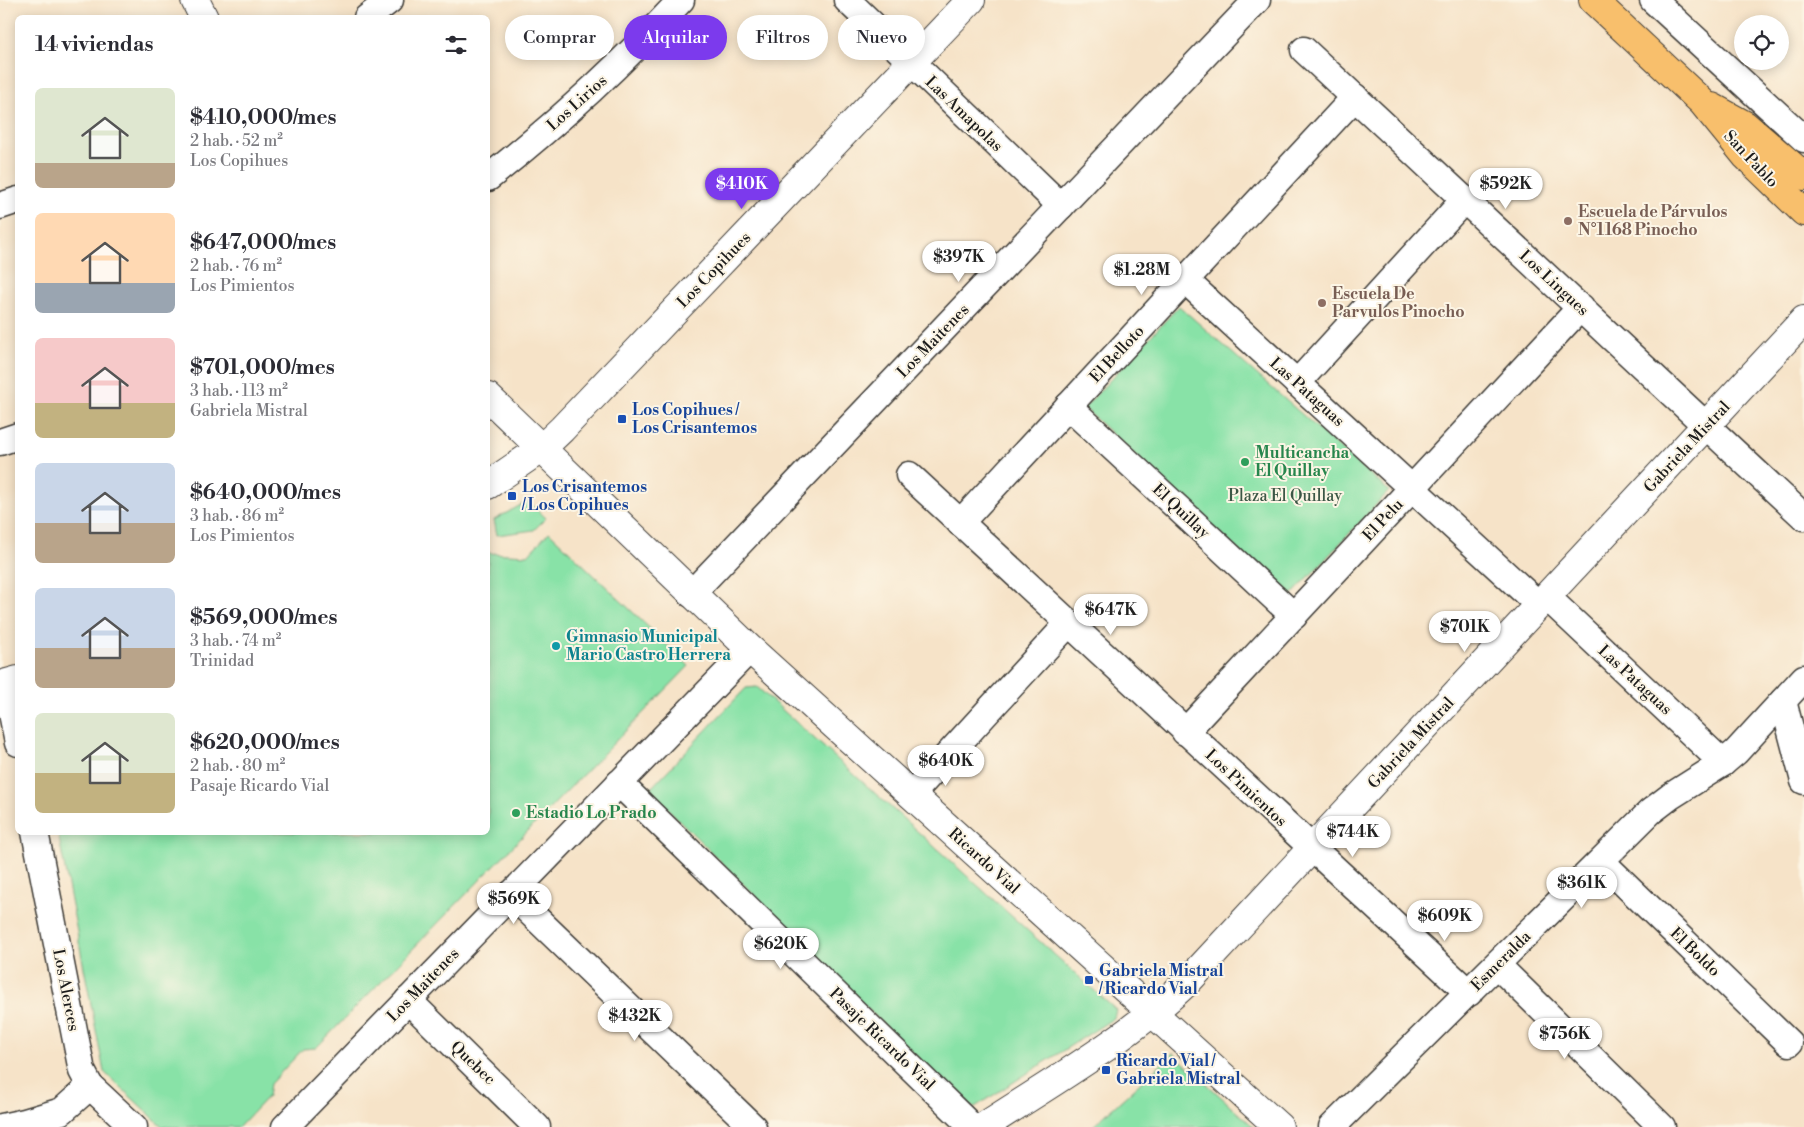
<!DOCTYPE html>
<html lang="es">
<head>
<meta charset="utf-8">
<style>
  :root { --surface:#fff; --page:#f7f7f7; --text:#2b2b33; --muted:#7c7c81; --accent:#7c3aed }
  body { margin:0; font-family:"Libre Bodoni",serif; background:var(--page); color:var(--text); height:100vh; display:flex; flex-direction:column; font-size:19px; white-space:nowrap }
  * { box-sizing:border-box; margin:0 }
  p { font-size:16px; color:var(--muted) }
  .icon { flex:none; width:28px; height:28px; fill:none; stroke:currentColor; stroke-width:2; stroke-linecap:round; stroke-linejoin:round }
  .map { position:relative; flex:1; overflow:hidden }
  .side { position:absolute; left:15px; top:15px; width:475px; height:820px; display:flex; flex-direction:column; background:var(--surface); border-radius:8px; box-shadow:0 2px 12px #0003 }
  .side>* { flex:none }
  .hud { position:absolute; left:505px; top:15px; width:475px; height:45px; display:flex; gap:10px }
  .buttons { position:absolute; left:1734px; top:15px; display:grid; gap:10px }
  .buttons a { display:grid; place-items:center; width:55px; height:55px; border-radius:50%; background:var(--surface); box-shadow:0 2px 12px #0003; font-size:25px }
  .price { position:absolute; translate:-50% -42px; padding:0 11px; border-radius:18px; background:#fff; color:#222; font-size:16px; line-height:32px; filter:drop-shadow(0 1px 2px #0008) }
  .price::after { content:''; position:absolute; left:50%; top:30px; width:15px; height:11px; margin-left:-8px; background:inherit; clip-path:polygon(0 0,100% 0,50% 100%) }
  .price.active { background:var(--accent); color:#fff }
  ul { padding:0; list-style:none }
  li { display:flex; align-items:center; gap:15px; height:125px; padding:0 20px }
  li span { display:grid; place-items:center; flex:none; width:140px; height:100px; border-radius:8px; color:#555 }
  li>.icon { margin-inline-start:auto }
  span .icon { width:60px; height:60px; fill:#fffc; stroke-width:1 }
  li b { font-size:21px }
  h2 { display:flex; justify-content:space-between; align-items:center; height:60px; padding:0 20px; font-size:21px }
  .pill { padding:0 18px; border-radius:22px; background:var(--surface); box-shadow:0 2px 12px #0003; font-size:18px; line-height:45px }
  .pill.active { background:var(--accent); color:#fff }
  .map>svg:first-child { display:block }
  .green { fill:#88e2a7; stroke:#527f62 }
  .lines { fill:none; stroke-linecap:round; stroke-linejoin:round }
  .minor-casing { stroke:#3d3a36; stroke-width:29 }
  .tertiary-casing { stroke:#3d3a36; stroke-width:30 }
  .primary-casing { stroke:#3d3a36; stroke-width:30 }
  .minor { stroke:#fff; stroke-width:26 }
  .tertiary { stroke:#fff; stroke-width:28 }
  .primary { stroke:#f8bf6c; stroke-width:28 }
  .education-dot { fill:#8d6e63; stroke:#fcf5e5; stroke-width:2 }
  .transit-dot { fill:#1a4fb4; stroke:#fcf5e5; stroke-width:2 }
  .leisure-dot { fill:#2e9e5b; stroke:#fcf5e5; stroke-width:2 }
  .culture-dot { fill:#0f9aa8; stroke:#fcf5e5; stroke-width:2 }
  .labels { text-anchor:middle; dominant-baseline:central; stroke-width:4; stroke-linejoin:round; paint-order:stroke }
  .street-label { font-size:16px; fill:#1c1c1c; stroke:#fcf5e5 }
  .education-label { font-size:16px; font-weight:bold; fill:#785e54; stroke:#fcf5e5; text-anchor:start }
  .transit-label { font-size:16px; font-weight:bold; fill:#164399; stroke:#fcf5e5; text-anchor:start }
  .leisure-label { font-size:16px; font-weight:bold; fill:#27864d; stroke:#fcf5e5; text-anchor:start }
  .park-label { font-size:16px; fill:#3c5746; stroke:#fcf5e5 }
  .culture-label { font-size:16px; font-weight:bold; fill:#0d838f; stroke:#fcf5e5; text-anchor:start }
</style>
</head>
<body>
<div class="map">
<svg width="1804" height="1127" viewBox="0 0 1804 1127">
  <rect width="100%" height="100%" fill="#fcf5e5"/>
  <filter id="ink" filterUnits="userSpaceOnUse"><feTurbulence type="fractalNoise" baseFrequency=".02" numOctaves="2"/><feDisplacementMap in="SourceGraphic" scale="10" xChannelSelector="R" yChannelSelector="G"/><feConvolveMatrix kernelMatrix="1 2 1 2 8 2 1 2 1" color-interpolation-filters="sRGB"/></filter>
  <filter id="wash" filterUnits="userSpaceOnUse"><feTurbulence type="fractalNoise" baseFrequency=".0096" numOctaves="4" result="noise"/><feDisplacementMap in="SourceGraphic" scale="20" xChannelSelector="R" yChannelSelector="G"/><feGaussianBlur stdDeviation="1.12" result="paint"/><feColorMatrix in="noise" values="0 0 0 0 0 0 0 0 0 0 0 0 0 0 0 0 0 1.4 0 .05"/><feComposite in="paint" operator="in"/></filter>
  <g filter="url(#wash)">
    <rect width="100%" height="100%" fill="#f6e3c8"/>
    <g class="green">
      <path d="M1179,306L1389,491L1289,598L1084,408Z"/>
      <path d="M528,501L546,518L534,530L497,535L494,520Z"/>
      <path d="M549,532L689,666L316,1048L303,1049L270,1084L268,1096L239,1127H163L104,1072L58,833L488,832V553L528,555Z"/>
      <path d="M757,687L1116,1010L1114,1018L975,1107L965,1106L653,794L652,787L746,688Z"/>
      <path d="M1173,1053L1254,1127H1092Z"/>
    </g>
  </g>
  <g filter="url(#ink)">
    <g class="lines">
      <g class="minor-casing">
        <g id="minor">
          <path d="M847,0L1061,206"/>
          <path d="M1653,0L1804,139"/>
          <path d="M367,18L390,0"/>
          <path d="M1304,50L1804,517"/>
          <path d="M488,178C558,123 620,66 681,0"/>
          <path d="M0,206L18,200"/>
          <path d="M1185,280L1539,605"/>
          <path d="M1297,383L1465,199"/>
          <path d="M1068,406L1294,616"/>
          <path d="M0,442L18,436"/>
          <path d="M909,475L1469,993"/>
          <path d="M960,523L1355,97"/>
          <path d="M691,594L1257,0"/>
          <path d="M1547,597L1723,763"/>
          <path d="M6,683L18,743"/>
          <path d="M1783,701L1804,781"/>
          <path d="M1185,732L1581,307"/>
          <path d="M619,783L972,1127"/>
          <path d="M911,795L1068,624"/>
          <path d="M35,832L82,1071L90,1086L134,1127"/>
          <path d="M1601,861L1789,1043"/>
          <path d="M511,894L753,1127"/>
          <path d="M1497,965L1662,1127"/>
          <path d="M408,1000L537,1127"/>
          <path d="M2,1127L25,1122L62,1111L90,1086"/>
          <path d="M285,1127L750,649"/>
          <path d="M1332,1127L1650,812L1671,796L1723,763L1736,752L1804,678"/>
        </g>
      </g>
      <g class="tertiary-casing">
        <g id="tertiary">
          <path d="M195,0L204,18"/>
          <path d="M488,397L750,649L1279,1127"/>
          <path d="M488,485L542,448L562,429L971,0"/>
          <path d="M0,685L18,680"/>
          <path d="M983,1127C1055,1080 1130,1038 1191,978L1804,320"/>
        </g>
      </g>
      <g class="primary-casing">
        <g id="primary">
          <path d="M1593,0L1702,102L1746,156L1804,212"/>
          <path d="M1712,107L1745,125L1804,176"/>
        </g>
      </g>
      <use href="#minor" class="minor"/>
      <use href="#tertiary" class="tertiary"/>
      <use href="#primary" class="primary"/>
    </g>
  </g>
  <g class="education-dot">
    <circle cx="1568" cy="221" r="5"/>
    <circle cx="1322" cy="303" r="5"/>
  </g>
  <g class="transit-dot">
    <rect x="617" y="414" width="10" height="10" rx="2.5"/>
    <rect x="507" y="491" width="10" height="10" rx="2.5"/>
    <rect x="1084" y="975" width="10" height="10" rx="2.5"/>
    <rect x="1101" y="1065" width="10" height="10" rx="2.5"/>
  </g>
  <g class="leisure-dot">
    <circle cx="1245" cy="462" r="5"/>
    <circle cx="516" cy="813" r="5"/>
  </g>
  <circle class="culture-dot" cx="556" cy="646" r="5"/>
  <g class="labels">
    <g class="street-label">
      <text transform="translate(577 103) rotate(-42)">Los Lirios</text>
      <text transform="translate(964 114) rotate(44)">Las Amapolas</text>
      <text transform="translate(1751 159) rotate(47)">San Pablo</text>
      <text transform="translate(714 270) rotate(-46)">Los Copihues</text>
      <text transform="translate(1554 283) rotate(43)">Los Lingues</text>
      <text transform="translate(933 341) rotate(-46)">Los Maitenes</text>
      <text transform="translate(1117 354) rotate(-47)">El Belloto</text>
      <text transform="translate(1307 392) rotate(42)">Las Pataguas</text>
      <text transform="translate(1687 447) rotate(-47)">Gabriela Mistral</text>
      <text transform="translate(1181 511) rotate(43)">El Quillay</text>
      <text transform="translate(1383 520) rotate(-47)">El Pelu</text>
      <text transform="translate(1635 680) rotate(43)">Las Pataguas</text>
      <text transform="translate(1411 743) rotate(-47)">Gabriela Mistral</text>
      <text transform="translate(1246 788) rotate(43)">Los Pimientos</text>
      <text transform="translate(984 861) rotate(42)">Ricardo Vial</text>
      <text transform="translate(1695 952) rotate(44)">El Boldo</text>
      <text transform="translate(1501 961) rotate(-45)">Esmeralda</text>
      <text transform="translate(423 985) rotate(-46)">Los Maitenes</text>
      <text transform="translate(66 990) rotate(79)">Los Alerces</text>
      <text transform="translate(882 1039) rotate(44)">Pasaje Ricardo Vial</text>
      <text transform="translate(473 1063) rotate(44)">Quebec</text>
    </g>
    <g class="education-label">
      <text x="1578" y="212">Escuela de Párvulos<tspan x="1578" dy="18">N°1168 Pinocho</tspan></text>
      <text x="1332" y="294">Escuela De<tspan x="1332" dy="18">Parvulos Pinocho</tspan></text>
    </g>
    <g class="transit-label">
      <text x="632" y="410">Los Copihues /<tspan x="632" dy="18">Los Crisantemos</tspan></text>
      <text x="522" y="487">Los Crisantemos<tspan x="522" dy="18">/ Los Copihues</tspan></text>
      <text x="1099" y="971">Gabriela Mistral<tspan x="1099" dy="18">/ Ricardo Vial</tspan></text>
      <text x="1116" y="1061">Ricardo Vial /<tspan x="1116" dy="18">Gabriela Mistral</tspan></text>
    </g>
    <g class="leisure-label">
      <text x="1255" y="453">Multicancha<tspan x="1255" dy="18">El Quillay</tspan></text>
      <text x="526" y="813">Estadio Lo Prado</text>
    </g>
    <g class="park-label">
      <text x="1285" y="496">Plaza El Quillay</text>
    </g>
    <g class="culture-label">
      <text x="566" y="637">Gimnasio Municipal<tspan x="566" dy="18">Mario Castro Herrera</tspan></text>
    </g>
  </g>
</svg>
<div class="buttons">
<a><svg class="icon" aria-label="locate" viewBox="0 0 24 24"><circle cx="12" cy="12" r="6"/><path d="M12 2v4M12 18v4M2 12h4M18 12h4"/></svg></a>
</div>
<b class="price active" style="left:742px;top:210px">$410K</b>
<b class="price" style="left:1506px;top:210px">$592K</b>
<b class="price" style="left:959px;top:283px">$397K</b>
<b class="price" style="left:1142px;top:296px">$1.28M</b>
<b class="price" style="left:1111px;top:636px">$647K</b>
<b class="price" style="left:1465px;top:653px">$701K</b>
<b class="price" style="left:946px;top:787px">$640K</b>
<b class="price" style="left:1353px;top:858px">$744K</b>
<b class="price" style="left:1582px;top:909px">$361K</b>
<b class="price" style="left:514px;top:925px">$569K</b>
<b class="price" style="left:1445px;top:942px">$609K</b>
<b class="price" style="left:781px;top:970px">$620K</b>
<b class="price" style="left:635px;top:1042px">$432K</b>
<b class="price" style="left:1565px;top:1060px">$756K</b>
<div class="hud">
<a class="pill">Comprar</a>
<a class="pill active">Alquilar</a>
<a class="pill">Filtros</a>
<a class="pill">Nuevo</a>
</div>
<section class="side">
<h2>14 viviendas<svg class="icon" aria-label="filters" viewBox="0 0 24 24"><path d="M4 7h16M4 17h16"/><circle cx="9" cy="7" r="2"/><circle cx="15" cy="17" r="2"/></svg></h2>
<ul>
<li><span style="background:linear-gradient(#dfe7d0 75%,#b9a48a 0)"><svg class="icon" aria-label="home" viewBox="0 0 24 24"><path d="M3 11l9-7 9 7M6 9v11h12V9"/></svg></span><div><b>$410,000/mes</b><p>2 hab. · 52 m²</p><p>Los Copihues</p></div></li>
<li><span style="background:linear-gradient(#ffd9b3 70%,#9aa5b1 0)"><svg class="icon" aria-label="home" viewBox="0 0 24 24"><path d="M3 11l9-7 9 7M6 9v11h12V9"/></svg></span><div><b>$647,000/mes</b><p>2 hab. · 76 m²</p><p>Los Pimientos</p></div></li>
<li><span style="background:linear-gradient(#f6c9c9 65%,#c2b280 0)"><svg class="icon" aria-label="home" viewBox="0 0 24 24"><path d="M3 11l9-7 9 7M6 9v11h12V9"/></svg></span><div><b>$701,000/mes</b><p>3 hab. · 113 m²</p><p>Gabriela Mistral</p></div></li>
<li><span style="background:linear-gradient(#c9d6e8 60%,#b9a48a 0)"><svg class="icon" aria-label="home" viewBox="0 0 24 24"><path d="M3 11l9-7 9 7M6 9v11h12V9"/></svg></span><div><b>$640,000/mes</b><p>3 hab. · 86 m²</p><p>Los Pimientos</p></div></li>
<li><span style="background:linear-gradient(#c9d6e8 60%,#b9a48a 0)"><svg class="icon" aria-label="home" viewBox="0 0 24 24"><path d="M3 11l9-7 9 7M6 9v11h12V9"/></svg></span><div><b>$569,000/mes</b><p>3 hab. · 74 m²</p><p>Trinidad</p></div></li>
<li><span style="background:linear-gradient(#dfe7d0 60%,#c2b280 0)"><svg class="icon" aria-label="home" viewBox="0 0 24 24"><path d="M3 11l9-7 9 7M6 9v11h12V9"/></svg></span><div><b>$620,000/mes</b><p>2 hab. · 80 m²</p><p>Pasaje Ricardo Vial</p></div></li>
</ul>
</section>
</div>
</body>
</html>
